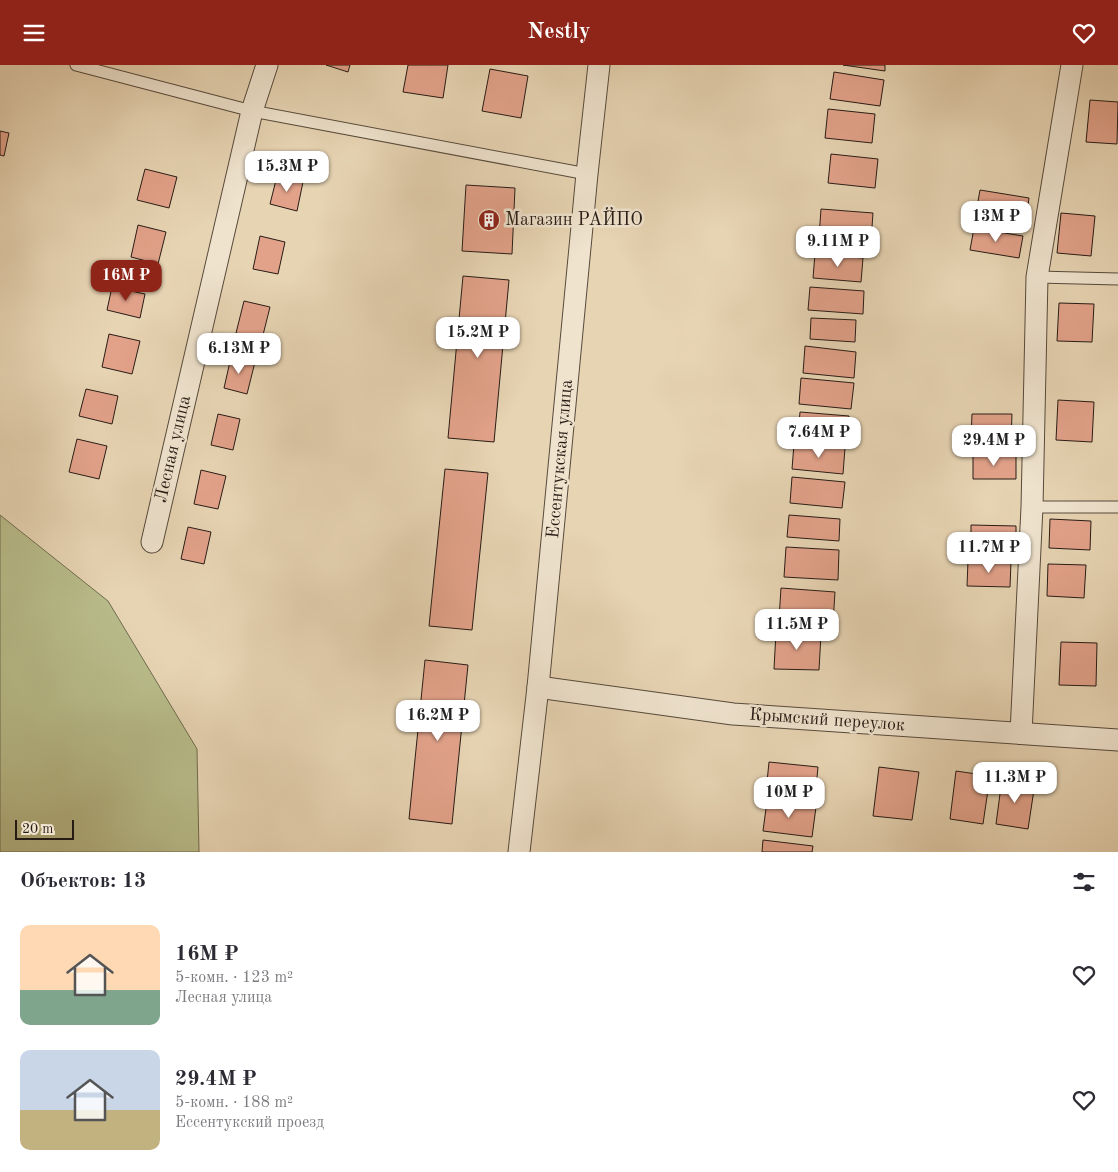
<!DOCTYPE html>
<html lang="ru">
<head>
<meta charset="utf-8">
<style>
  :root { --surface:#fff; --page:#f7f7f7; --text:#2b2b33; --muted:#7c7c81; --accent:#8f2418 }
  body { margin:0; font-family:"Old Standard TT",serif; background:var(--page); color:var(--text); height:100vh; display:flex; flex-direction:column; font-size:19px; white-space:nowrap }
  * { box-sizing:border-box; margin:0 }
  p { font-size:16px; color:var(--muted) }
  .icon { flex:none; width:28px; height:28px; fill:none; stroke:currentColor; stroke-width:2; stroke-linecap:round; stroke-linejoin:round }
  .map { position:relative; height:787px; overflow:hidden }
  .panel { display:flex; flex-direction:column; background:var(--surface); flex:1 }
  .panel>* { flex:none }
  .scale { position:absolute; left:15px; bottom:12px; width:59px; box-sizing:border-box; padding-left:5px; border:2px solid #271c15; border-top:0; font-size:14px; line-height:18px; white-space:nowrap; color:#271c15; -webkit-text-stroke:4px #efe3ce; paint-order:stroke }
  .price { position:absolute; translate:-50% -42px; padding:0 11px; border-radius:10px; background:#fff; color:#222; font-size:16px; line-height:32px; filter:drop-shadow(0 1px 2px #0008) }
  .price::after { content:''; position:absolute; left:50%; top:30px; width:15px; height:11px; margin-left:-8px; background:inherit; clip-path:polygon(0 0,100% 0,50% 100%) }
  .price.on { background:var(--accent); color:#fff }
  ul { padding:0; list-style:none }
  li { display:flex; align-items:center; gap:15px; height:125px; padding:0 20px }
  li span { display:grid; place-items:center; flex:none; width:140px; height:100px; border-radius:10px; color:#555 }
  li>.icon { margin-inline-start:auto }
  span .icon { width:60px; height:60px; fill:#fffc; stroke-width:1 }
  li b { font-size:21px }
  h2 { display:flex; justify-content:space-between; align-items:center; height:60px; padding:0 20px; font-size:21px }
  header { display:flex; justify-content:space-between; align-items:center; height:65px; padding:0 20px; background:var(--accent); color:#fff; font-size:22px; font-weight:700 }
  .map>svg:first-child { display:block }
  .green { fill:#b8bc8a; stroke:#706c50 }
  .building { fill:#e2a28a; stroke:#271c15 }
  .lines { fill:none; stroke-linecap:round; stroke-linejoin:round }
  .lane-casing { stroke:#574a3c; stroke-width:13 }
  .street-casing { stroke:#574a3c; stroke-width:23 }
  .lane { stroke:#efe3ce; stroke-width:11 }
  .street { stroke:#efe3ce; stroke-width:21 }
  .labels { text-anchor:middle; dominant-baseline:central; stroke-width:5; stroke-linejoin:round; paint-order:stroke }
  .poi-label { font-size:18px; fill:#271c15; stroke:#efe3ce; text-anchor:start }
  .street-label { font-size:18px; fill:#271c15; stroke:#efe3ce }
</style>
</head>
<body>
<header><svg class="icon" aria-label="menu" viewBox="0 0 24 24"><path d="M4 6h16M4 12h16M4 18h16"/></svg>Nestly<svg class="icon" aria-label="heart" viewBox="0 0 24 24"><path d="M12 20l-8-8c-3-5 5-10 8-4 3-6 11-1 8 4z"/></svg></header>
<div class="map">
<svg width="1118" height="787" viewBox="0 0 1118 787">
  <rect width="100%" height="100%" fill="#e7d4b3"/>
  <filter id="stains"><feTurbulence type="fractalNoise" baseFrequency=".004" numOctaves="4"/><feColorMatrix values="0 0 0 0 .2 0 0 0 0 .09 0 0 0 0 .02 0 0 0 .5 -.17"/></filter>
  <radialGradient id="worn" r=".72"><stop offset=".6" stop-color="#630" stop-opacity="0"/><stop offset="1" stop-color="#630" stop-opacity=".3"/></radialGradient>
  <path class="green" d="M0,450L108,536L197,684L199,787H0Z"/>
  <g class="building">
    <path d="M326,0H350L348,7Z"/>
    <path d="M408,0H448L443,33L403,27Z"/>
    <path d="M843,0H885V6Z"/>
    <path d="M490,4L528,11L521,53L482,46Z"/>
    <path d="M834,7L884,15L880,41L830,34Z"/>
    <path d="M1090,35L1118,37L1117,79L1086,77Z"/>
    <path d="M828,44L875,49L872,78L825,73Z"/>
    <path d="M0,66L9,68L4,91L0,90Z"/>
    <path d="M831,89L878,94L875,123L828,118Z"/>
    <path d="M145,104L177,112L169,143L137,135Z"/>
    <path d="M277,111L303,117L297,146L270,139Z"/>
    <path d="M466,120L515,123L512,189L462,186Z"/>
    <path d="M980,125L1029,133L1025,161L975,153Z"/>
    <path d="M821,144L873,148L871,176L819,172Z"/>
    <path d="M1061,148L1095,151L1091,191L1057,188Z"/>
    <path d="M138,160L166,167L158,199L131,192Z"/>
    <path d="M974,163L1023,171L1019,193L970,185Z"/>
    <path d="M260,171L285,177L278,209L253,204Z"/>
    <path d="M815,189L863,193L861,217L813,213Z"/>
    <path d="M463,211L509,215L494,377L448,373Z"/>
    <path d="M112,222L145,229L140,253L107,245Z"/>
    <path d="M810,222L864,226L863,249L808,245Z"/>
    <path d="M244,236L270,242L262,274L236,268Z"/>
    <path d="M1059,238L1094,239L1092,277L1057,276Z"/>
    <path d="M811,253L856,255L855,277L810,274Z"/>
    <path d="M109,269L140,276L132,309L102,302Z"/>
    <path d="M805,281L856,287L854,313L803,308Z"/>
    <path d="M231,292L255,297L247,329L224,323Z"/>
    <path d="M801,313L854,318L851,344L799,339Z"/>
    <path d="M86,324L118,331L112,359L79,351Z"/>
    <path d="M1058,335L1094,337L1092,377L1056,375Z"/>
    <path d="M800,347L849,351L847,374L798,370Z"/>
    <path d="M218,349L240,354L233,385L211,380Z"/>
    <path d="M972,349H1012L1011,376L971,375Z"/>
    <path d="M77,374L107,381L99,414L69,407Z"/>
    <path d="M794,379L845,383L843,409L792,404Z"/>
    <path d="M973,390L1016,391V414H973Z"/>
    <path d="M445,404L488,408L472,565L429,561Z"/>
    <path d="M201,405L226,411L218,444L194,439Z"/>
    <path d="M792,412L845,417L842,443L790,438Z"/>
    <path d="M789,450L840,454L839,476L787,472Z"/>
    <path d="M1050,454L1091,456L1090,485L1049,483Z"/>
    <path d="M971,460L1016,461V485L971,484Z"/>
    <path d="M188,462L211,467L204,499L181,494Z"/>
    <path d="M786,482L839,485L838,515L784,512Z"/>
    <path d="M968,496L1011,497L1010,522L967,521Z"/>
    <path d="M1048,499L1086,500L1084,533L1047,531Z"/>
    <path d="M781,523L835,527L833,558L779,554Z"/>
    <path d="M776,567L821,569L819,605L774,604Z"/>
    <path d="M1061,577L1097,578L1096,621L1059,620Z"/>
    <path d="M425,595L468,600L452,759L409,754Z"/>
    <path d="M769,697L818,702L815,733L766,727Z"/>
    <path d="M879,702L919,707L912,755L873,751Z"/>
    <path d="M956,706L990,711L983,759L950,754Z"/>
    <path d="M1002,714L1035,718L1028,764L996,759Z"/>
    <path d="M767,736L816,742L812,772L763,766Z"/>
    <path d="M763,775L813,781L812,787H762Z"/>
  </g>
  <g class="lines">
    <g class="lane-casing">
      <g id="lane">
        <path d="M76,0L252,46L587,109"/>
        <path d="M1037,212L1118,214"/>
        <path d="M1032,442H1118"/>
      </g>
    </g>
    <g class="street-casing">
      <g id="street">
        <path d="M152,477L252,46L267,0"/>
        <path d="M538,622L733,649L1118,675"/>
        <path d="M1021,668L1032,442L1037,212L1072,0"/>
        <path d="M519,787L538,622L587,109L599,0"/>
      </g>
    </g>
    <use href="#lane" class="lane"/>
    <use href="#street" class="street"/>
  </g>
  <defs>
    <g id="building-disc" transform="scale(1.125)"><circle r="9.5" fill="#8f2418" stroke="#efe3ce"/><path d="M-4-6H4V6H1V3H-1V6H-4ZM-2.5-4.3h1.7v1.8h-1.7ZM.8-4.3h1.7v1.8H.8ZM-2.5-1h1.7V.8h-1.7ZM.8-1h1.7V.8H.8Z" fill="#fff"/></g>
  </defs>
  <g fill-rule="evenodd">
    <use href="#building-disc" x="489" y="155"/>
  </g>
  <g class="labels">
    <g class="poi-label">
      <text x="505" y="155">Магазин РАЙПО</text>
    </g>
    <g class="street-label">
      <text transform="translate(173 384) rotate(-77)">Лесная улица</text>
      <text transform="translate(560 394) rotate(-85)">Ессентукская улица</text>
      <text transform="translate(827 655) rotate(4)">Крымский переулок</text>
    </g>
  </g>
  <rect width="100%" height="100%" filter="url(#stains)"/>
  <rect width="100%" height="100%" fill="url(#worn)"/>
</svg>
<div class="scale">20 m</div>
<b class="price" style="left:287px;top:128px">15.3M ₽</b>
<b class="price" style="left:996px;top:178px">13M ₽</b>
<b class="price" style="left:838px;top:203px">9.11M ₽</b>
<b class="price on" style="left:126px;top:237px">16M ₽</b>
<b class="price" style="left:478px;top:294px">15.2M ₽</b>
<b class="price" style="left:239px;top:310px">6.13M ₽</b>
<b class="price" style="left:819px;top:394px">7.64M ₽</b>
<b class="price" style="left:994px;top:402px">29.4M ₽</b>
<b class="price" style="left:989px;top:509px">11.7M ₽</b>
<b class="price" style="left:797px;top:586px">11.5M ₽</b>
<b class="price" style="left:438px;top:677px">16.2M ₽</b>
<b class="price" style="left:1015px;top:739px">11.3M ₽</b>
<b class="price" style="left:789px;top:754px">10M ₽</b>
</div>
<section class="panel">
<h2>Объектов: 13<svg class="icon" aria-label="filters" viewBox="0 0 24 24"><path d="M4 7h16M4 17h16"/><circle cx="9" cy="7" r="2"/><circle cx="15" cy="17" r="2"/></svg></h2>
<ul>
<li><span style="background:linear-gradient(#ffd9b3 65%,#7fa58c 0)"><svg class="icon" aria-label="home" viewBox="0 0 24 24"><path d="M3 11l9-7 9 7M6 9v11h12V9"/></svg></span><div><b>16M ₽</b><p>5-комн. · 123 m²</p><p>Лесная улица</p></div><svg class="icon" aria-label="heart" viewBox="0 0 24 24"><path d="M12 20l-8-8c-3-5 5-10 8-4 3-6 11-1 8 4z"/></svg></li>
<li><span style="background:linear-gradient(#c9d6e8 60%,#c2b280 0)"><svg class="icon" aria-label="home" viewBox="0 0 24 24"><path d="M3 11l9-7 9 7M6 9v11h12V9"/></svg></span><div><b>29.4M ₽</b><p>5-комн. · 188 m²</p><p>Ессентукский проезд</p></div><svg class="icon" aria-label="heart" viewBox="0 0 24 24"><path d="M12 20l-8-8c-3-5 5-10 8-4 3-6 11-1 8 4z"/></svg></li>
</ul>
</section>
</body>
</html>
